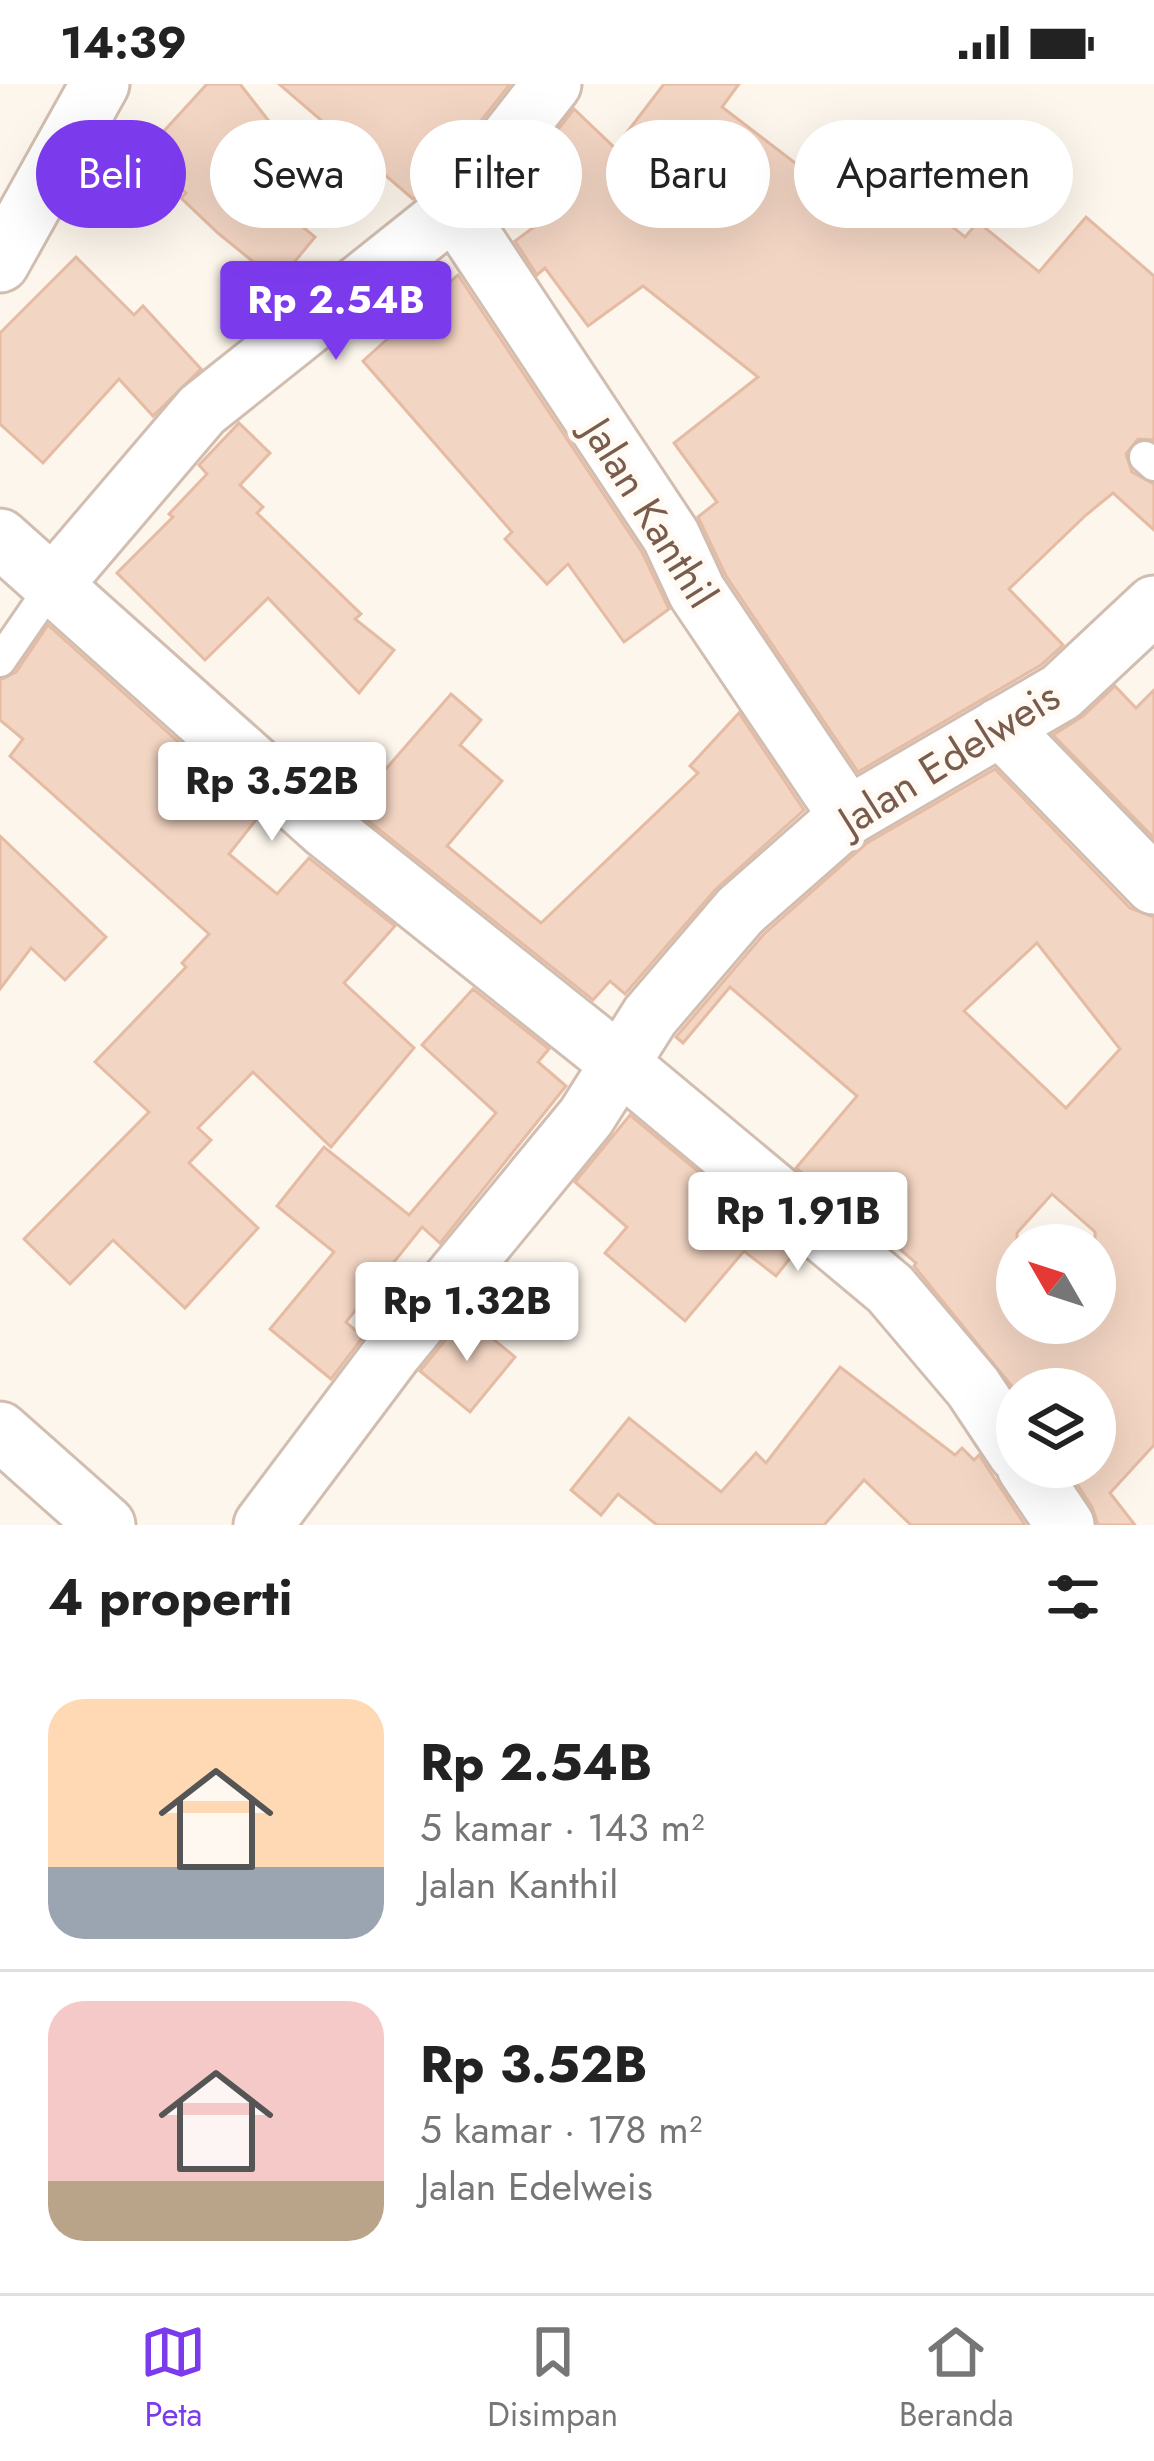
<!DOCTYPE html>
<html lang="id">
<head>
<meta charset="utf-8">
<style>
  :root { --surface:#fff; --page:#f2f2f2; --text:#222; --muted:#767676; --line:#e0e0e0; --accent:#7c3aed }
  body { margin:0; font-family:Jost,sans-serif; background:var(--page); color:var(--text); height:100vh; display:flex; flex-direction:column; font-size:45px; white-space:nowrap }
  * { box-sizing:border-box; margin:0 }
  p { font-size:39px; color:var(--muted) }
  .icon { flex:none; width:66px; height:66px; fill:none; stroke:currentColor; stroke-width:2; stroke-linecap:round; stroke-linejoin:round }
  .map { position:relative; height:1441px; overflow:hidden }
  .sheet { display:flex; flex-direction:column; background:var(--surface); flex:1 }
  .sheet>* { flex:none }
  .top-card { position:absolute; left:36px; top:36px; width:1083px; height:108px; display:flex; gap:24px }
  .needle { width:78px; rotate:309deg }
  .buttons { position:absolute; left:996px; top:1140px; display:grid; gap:24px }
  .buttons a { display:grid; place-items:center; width:120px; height:120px; border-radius:50%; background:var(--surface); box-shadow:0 12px 48px #0002; font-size:60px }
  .price { position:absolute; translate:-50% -102px; padding:0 27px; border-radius:12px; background:#fff; color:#222; font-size:39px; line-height:78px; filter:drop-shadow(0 3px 6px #0008) }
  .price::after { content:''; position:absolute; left:50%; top:72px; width:36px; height:27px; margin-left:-18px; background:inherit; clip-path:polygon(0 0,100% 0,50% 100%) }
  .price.selected { background:var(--accent); color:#fff }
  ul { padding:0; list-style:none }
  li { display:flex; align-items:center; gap:36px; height:300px; padding:0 48px }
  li+li { border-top:3px solid var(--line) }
  li span { display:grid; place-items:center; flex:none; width:336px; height:240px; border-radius:36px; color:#555 }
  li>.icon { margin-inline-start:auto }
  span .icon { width:144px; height:144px; fill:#fffc; stroke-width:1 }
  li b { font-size:51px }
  h2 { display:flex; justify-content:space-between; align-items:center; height:144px; padding:0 48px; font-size:51px }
  .pill { padding:0 42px; border-radius:54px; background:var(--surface); box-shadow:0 12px 48px #0002; font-size:42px; line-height:108px }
  .pill.selected { background:var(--accent); color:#fff }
  .status { display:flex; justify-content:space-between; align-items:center; height:84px; padding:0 60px; background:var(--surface); direction:ltr }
  .status svg { height:33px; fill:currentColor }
  .tabs { display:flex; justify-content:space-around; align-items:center; height:168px; border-top:3px solid var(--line); background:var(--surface); font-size:33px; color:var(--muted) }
  .tabs a { display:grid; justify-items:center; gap:6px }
  .tabs .selected { color:var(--accent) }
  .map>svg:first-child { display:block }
  .building { fill:#f3d5c3; stroke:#e6bba3; stroke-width:3; fill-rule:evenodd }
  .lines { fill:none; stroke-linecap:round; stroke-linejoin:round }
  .lane-casing { stroke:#d1beb0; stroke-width:36 }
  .street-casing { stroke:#d1beb0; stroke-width:63 }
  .lane { stroke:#fff; stroke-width:30 }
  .street { stroke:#fff; stroke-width:57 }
  .labels { text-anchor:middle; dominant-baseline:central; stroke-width:10; stroke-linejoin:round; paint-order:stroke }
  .street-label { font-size:42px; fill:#7a5c4d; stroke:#fffaf3 }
</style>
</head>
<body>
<div class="status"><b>14:39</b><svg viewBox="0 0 49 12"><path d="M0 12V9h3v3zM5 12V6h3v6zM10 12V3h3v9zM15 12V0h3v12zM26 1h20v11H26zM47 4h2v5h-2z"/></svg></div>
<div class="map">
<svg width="1154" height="1441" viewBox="0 0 1154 1441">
  <rect width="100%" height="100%" fill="#fdf6ec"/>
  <g class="building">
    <path d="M207,0H240L300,77L266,113L315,153L278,198L218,149L181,114L186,109L143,70Z"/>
    <path d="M279,0H510L430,102L413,115Z"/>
    <path d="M664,0H739L722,23L803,85L833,47L965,153L978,138L1039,188L1086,133L1154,192V356L1138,355L1126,370L1132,388L1154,400V446L1113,409L1086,431L1009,505L1063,561L1041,581L858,688L726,492L698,433L717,418L674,359L758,293L643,202L588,242L545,184L537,191L515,157L542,137L510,107L574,25L615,64Z"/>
    <path d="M76,173L134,231L143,222L201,285L153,332L119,295L43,379L0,340V249Z"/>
    <path d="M458,191L642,468L669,525L624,558L568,480L547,500L505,455L512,448L363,277Z"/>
    <path d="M239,339L270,369L240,401L263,423L257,429L361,530L355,535L394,566L359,609L268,514L205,576L117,489L173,433L169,430L207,390L199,381Z"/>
    <path d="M48,541L221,696L218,701L259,732L229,770L277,810L309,774L395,842L344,899L414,964L331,1063L253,988L198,1044L211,1056L189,1079L258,1144L185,1224L113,1156L70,1200L24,1155L149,1028L95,978L186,883L182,879L209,850L10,672L23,655L0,636V596L16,588Z"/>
    <path d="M1115,602L1136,624L1154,606V754L1053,651L1083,632Z"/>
    <path d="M451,610L481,636L460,661L502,697L447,762L541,839L698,689L690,682L739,629L804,726L715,806L625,910L610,897L593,916L352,724Z"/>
    <path d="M995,685L1130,824L1154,833V1361L1110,1409L1135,1441H1098L1092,1423L1066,1383H1095V1305H1014L914,1182L916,1179L839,1112L835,1116L796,1084L857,1012L730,903L683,959L676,953L764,850L867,759ZM1037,859L1120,965L1066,1024L964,927ZM1052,1110L1095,1148V1239H1017V1149Z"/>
    <path d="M0,752L106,853L65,896L31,864L0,905Z"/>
    <path d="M473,905L549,965L538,978L566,1002L440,1159L422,1143L346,1238L363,1253L331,1295L270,1245L334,1168L277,1122L324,1063L409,1131L496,1029L422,961Z"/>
    <path d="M630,1031L795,1168L776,1192L744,1167L685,1237L605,1169L627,1143L575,1098Z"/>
    <path d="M465,1232L515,1273L470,1328L420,1287Z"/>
    <path d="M840,1283L955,1371L962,1364L974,1376L979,1371L1025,1441H911L864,1396L824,1441H657L618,1410L601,1431L571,1406L629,1334L721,1408L756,1369L766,1379Z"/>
  </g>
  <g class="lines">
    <g class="lane-casing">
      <g id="lane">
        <path d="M1145,373L1154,381"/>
        <path d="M0,577L51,503"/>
      </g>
    </g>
    <g class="street-casing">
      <g id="street">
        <path d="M454,125L671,452L697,508L848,732"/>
        <path d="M0,179L100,0"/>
        <path d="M0,454L327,746L619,979L890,1205L973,1303L1017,1369"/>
        <path d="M51,503L202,326L454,125L552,0"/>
        <path d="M1000,643L1154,801"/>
        <path d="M0,1347L106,1441"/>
        <path d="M1026,1383L1065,1441"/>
        <path d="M263,1441L393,1268L586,1033L650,932L740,827L848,732L1061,608L1154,521"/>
      </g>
    </g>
    <use href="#lane" class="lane"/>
    <use href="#street" class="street"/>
  </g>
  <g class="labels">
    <g class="street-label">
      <text transform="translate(650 429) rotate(58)">Jalan Kanthil</text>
      <text transform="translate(949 674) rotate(-32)">Jalan Edelweis</text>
    </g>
  </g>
</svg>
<div class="buttons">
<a><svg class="needle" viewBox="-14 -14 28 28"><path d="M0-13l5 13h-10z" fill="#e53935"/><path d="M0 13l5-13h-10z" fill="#767676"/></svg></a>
<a><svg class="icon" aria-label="layers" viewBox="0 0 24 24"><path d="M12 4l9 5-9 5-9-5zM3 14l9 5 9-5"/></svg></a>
</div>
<b class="price selected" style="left:336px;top:279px">Rp 2.54B</b>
<b class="price" style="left:272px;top:760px">Rp 3.52B</b>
<b class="price" style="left:798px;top:1190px">Rp 1.91B</b>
<b class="price" style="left:467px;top:1280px">Rp 1.32B</b>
<div class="top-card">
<a class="pill selected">Beli</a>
<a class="pill">Sewa</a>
<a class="pill">Filter</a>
<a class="pill">Baru</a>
<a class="pill">Apartemen</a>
</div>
</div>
<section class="sheet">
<h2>4 properti<svg class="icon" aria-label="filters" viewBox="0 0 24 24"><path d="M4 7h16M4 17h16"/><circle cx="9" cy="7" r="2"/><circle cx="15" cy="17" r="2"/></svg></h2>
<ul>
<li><span style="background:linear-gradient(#ffd9b3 70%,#9aa5b1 0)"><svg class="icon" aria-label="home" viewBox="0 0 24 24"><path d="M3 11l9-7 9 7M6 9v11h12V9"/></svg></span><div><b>Rp 2.54B</b><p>5 kamar · 143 m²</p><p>Jalan Kanthil</p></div></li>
<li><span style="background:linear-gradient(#f6c9c9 75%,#b9a48a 0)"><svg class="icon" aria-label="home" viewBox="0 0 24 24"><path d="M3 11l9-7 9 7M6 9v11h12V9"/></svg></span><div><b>Rp 3.52B</b><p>5 kamar · 178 m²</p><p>Jalan Edelweis</p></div></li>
</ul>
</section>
<nav class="tabs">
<a class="selected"><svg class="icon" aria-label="map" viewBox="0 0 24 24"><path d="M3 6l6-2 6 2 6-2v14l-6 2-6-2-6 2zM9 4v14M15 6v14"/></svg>Peta</a>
<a><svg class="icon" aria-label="saved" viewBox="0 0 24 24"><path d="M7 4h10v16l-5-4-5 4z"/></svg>Disimpan</a>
<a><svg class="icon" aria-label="home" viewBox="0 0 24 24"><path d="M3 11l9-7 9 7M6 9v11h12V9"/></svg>Beranda</a>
</nav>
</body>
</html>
